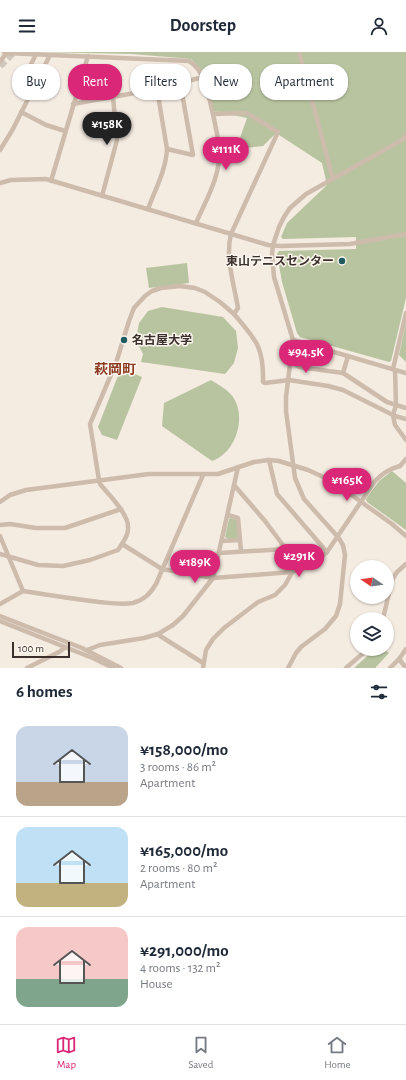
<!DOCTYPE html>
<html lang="en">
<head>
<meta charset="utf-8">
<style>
  :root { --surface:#fff; --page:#f6f6f7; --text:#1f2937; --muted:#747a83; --line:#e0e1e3; --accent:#db2777 }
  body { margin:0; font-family:"Alegreya Sans","Noto Sans JP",sans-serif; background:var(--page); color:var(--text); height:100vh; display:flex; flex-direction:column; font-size:15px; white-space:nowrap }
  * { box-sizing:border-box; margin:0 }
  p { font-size:13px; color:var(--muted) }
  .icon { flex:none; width:22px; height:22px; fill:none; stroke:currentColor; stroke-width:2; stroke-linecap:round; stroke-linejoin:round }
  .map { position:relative; height:616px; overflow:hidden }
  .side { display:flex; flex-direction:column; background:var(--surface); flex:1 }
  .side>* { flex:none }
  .guide { position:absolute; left:12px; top:12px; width:382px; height:36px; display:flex; gap:8px }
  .needle { width:26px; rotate:283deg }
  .tools { position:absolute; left:350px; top:508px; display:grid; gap:8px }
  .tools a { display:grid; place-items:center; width:44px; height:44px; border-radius:50%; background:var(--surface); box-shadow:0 1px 3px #0004; font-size:20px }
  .scale { position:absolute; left:12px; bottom:10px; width:58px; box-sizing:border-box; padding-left:4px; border:2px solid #3b302b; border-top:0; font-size:11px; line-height:14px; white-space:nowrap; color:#3b302b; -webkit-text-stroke:3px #fbf5ee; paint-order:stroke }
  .price { position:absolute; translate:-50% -34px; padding:0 9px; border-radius:14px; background:var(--accent); color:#fff; font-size:13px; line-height:26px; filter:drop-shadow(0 1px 2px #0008) }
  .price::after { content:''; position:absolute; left:50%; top:24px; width:12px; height:9px; margin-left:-6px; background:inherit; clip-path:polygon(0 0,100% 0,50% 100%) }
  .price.on { background:#222; color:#fff }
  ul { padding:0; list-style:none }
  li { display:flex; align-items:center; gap:12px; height:100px; padding:0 16px }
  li+li { border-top:1px solid var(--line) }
  li span { display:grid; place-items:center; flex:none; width:112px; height:80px; border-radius:12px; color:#555 }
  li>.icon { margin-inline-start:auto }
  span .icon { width:48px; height:48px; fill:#fffc; stroke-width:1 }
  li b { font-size:17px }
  h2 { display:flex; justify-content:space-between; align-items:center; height:48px; padding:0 16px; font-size:17px }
  .tag { padding:0 14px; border-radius:16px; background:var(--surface); box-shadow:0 1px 3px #0004; font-size:14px; line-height:36px }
  .tag.on { background:var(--accent); color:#fff }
  header { display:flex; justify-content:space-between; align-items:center; height:52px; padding:0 16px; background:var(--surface); font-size:18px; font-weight:600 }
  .dock { display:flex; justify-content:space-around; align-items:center; height:56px; border-top:1px solid var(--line); background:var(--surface); font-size:11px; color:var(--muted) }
  .dock a { display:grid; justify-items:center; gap:2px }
  .dock .on { color:var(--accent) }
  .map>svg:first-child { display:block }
  .green { fill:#b8c4a0 }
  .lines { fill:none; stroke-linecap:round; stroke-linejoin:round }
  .highway-tunnel { stroke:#cfc6bd; stroke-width:7; stroke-dasharray:7 3.5; stroke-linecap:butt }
  .minor { stroke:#cdbbac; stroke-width:4.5 }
  .poi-dot { fill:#1f5a5e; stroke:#fbf5ee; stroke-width:1.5 }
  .labels { text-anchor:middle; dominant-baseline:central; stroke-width:3; stroke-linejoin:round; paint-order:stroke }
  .poi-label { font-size:12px; font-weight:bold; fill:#3b302b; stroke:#fbf5ee; text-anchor:end }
  .quarter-label { font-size:14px; font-weight:bold; fill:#8c3b22; stroke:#fbf5ee }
</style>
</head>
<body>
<header><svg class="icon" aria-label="menu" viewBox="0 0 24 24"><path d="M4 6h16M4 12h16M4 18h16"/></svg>Doorstep<svg class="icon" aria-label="person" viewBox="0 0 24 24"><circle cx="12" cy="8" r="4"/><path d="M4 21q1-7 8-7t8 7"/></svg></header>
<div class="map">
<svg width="406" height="616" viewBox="0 0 406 616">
  <rect width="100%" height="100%" fill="#f4ebe1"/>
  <g class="green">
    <path d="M42,0H406V246L391,309L389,310L300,285L297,281L282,230L277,202L279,199L356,197V185L283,187L281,185L287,171L327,133L322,111L276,81L263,94L236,97L247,66L213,59L204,21L191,7L132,2Z"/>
    <path d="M187,211L189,231L149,236L146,216Z"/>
    <path d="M162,255L223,265L236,279L238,296L234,311L225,322L141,310L143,302L136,288L139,271L148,259Z"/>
    <path d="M406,271V310L399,303Z"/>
    <path d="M121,316L142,325L117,388L102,383L98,375Z"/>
    <path d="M211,328C219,333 228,338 233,345C247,365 236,401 212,409L162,374L164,351Z"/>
    <path d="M392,419L406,431V478L367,450L366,447L379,429Z"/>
    <path d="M231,466L237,468L239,487H228L225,485L229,467Z"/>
    <path d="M375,597H383L389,601L375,616H354Z"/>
  </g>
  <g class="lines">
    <path class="highway-tunnel" d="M0,14L14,0"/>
    <g class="minor">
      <path d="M4,0L6,1L189,9C207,20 208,44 213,62L247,61L278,80L231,182C225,206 234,232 238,256L234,262L220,250L205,240L195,236L180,234L161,236L152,239L145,244L134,256L129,269L116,311L90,372L99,428L100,432C109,443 130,463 128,477C128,483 125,487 122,492L162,517L213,526L292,520L313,512L327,500L375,429C383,421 389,417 400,414L406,407"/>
      <path d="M299,0L333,127"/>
      <path d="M36,2L25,25L37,31"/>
      <path d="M0,10L7,0"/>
      <path d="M73,52L157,37L203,25"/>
      <path d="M21,60L46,73L65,79"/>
      <path d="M167,97L193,103L180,30"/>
      <path d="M0,98L13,77L50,3"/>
      <path d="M51,129L88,4"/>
      <path d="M0,131L11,128L46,127L268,193L281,194L350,192L406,182"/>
      <path d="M102,144L117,88L113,45"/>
      <path d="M148,157C155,138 166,118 167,97L157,37"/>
      <path d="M196,171C206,148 222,122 219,95C218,84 215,73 213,62"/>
      <path d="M234,262C255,287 264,294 263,330L265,331L289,328L328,334L343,338L395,364L406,367"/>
      <path d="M293,288L406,321"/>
      <path d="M290,309L299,315L343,321L348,304"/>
      <path d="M393,317L406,261"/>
      <path d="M395,318L396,353L393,363L395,373L406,388"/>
      <path d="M343,321L387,350L406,356"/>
      <path d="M269,408L277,442L327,500"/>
      <path d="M0,450L10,443L26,438L149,422H218L254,410L269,408L279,409L308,418L332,429L392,472L406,484"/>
      <path d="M228,463L238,466L241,499"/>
      <path d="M0,473L10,472L36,476H65L121,457"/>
      <path d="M0,484L23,539L0,552"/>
      <path d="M222,489L240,488"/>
      <path d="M219,501L286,497"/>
      <path d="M0,502L38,513L63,514L90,508L118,498L122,492"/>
      <path d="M23,539C48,543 74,547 99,550C110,551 122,553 133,551C144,548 150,542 156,532L203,423"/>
      <path d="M0,564L82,596L121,616"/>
      <path d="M383,567L392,528L397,520L406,512"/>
      <path d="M0,569L95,607L113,616"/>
      <path d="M157,582L203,611"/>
      <path d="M87,598L100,593L144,586L158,582L173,573L183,564L213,526L234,433"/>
      <path d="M399,607L406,616"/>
      <path d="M27,616L59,600L66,595"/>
      <path d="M203,616L206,598L213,587L224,576L258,550L275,543L285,533L294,517V508L265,469L234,433L238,415"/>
      <path d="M288,616L296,601L301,595L325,577L336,564L340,552L345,503L343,493L338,485L304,447L295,426L286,359V345L293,288L274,225L272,202L273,193L279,175L284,165L290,156L306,142L402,88L406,83"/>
      <path d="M346,616L368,597"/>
      <path d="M390,616L399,607L406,597"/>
    </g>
  </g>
  <g class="poi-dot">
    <circle cx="342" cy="209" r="4"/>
    <circle cx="124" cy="288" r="4"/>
  </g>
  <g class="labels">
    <g class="poi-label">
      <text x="334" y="209">東山テニスセンター</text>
      <text x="132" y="288" text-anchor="start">名古屋大学</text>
    </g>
    <g class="quarter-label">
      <text x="115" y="318">萩岡町</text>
    </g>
  </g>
</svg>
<div class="tools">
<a><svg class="needle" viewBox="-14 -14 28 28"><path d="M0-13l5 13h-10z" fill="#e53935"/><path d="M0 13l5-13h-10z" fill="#747a83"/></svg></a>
<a><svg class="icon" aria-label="layers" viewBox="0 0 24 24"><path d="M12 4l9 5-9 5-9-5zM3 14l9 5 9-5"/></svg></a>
</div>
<div class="scale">100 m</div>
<b class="price on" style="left:107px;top:94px">¥158K</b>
<b class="price" style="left:226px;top:119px">¥111K</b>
<b class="price" style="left:306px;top:322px">¥94.5K</b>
<b class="price" style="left:347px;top:450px">¥165K</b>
<b class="price" style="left:299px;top:526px">¥291K</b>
<b class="price" style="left:195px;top:532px">¥189K</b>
<div class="guide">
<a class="tag">Buy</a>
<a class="tag on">Rent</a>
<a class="tag">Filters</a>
<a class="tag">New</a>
<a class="tag">Apartment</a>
</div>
</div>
<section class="side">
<h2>6 homes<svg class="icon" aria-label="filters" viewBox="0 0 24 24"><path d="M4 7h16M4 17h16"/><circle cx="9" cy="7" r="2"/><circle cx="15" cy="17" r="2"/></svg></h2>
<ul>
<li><span style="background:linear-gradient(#c9d6e8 70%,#b9a48a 0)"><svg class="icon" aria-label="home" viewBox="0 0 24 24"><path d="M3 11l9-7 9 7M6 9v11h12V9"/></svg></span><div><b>¥158,000/mo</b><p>3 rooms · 86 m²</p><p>Apartment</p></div></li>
<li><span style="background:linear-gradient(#bfe0f5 70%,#c2b280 0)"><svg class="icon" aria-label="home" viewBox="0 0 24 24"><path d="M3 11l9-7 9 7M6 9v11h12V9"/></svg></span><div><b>¥165,000/mo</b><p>2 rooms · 80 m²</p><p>Apartment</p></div></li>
<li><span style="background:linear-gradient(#f6c9c9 65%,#7fa58c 0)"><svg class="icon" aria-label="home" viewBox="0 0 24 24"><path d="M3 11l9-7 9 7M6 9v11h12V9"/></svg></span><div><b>¥291,000/mo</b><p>4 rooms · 132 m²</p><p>House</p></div></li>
</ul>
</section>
<nav class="dock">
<a class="on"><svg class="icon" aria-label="map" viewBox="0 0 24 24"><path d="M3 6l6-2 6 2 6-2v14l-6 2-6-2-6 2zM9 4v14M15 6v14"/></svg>Map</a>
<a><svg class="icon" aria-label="saved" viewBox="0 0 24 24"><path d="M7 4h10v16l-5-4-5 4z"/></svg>Saved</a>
<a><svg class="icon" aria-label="home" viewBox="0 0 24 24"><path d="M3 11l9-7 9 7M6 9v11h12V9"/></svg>Home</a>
</nav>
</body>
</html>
